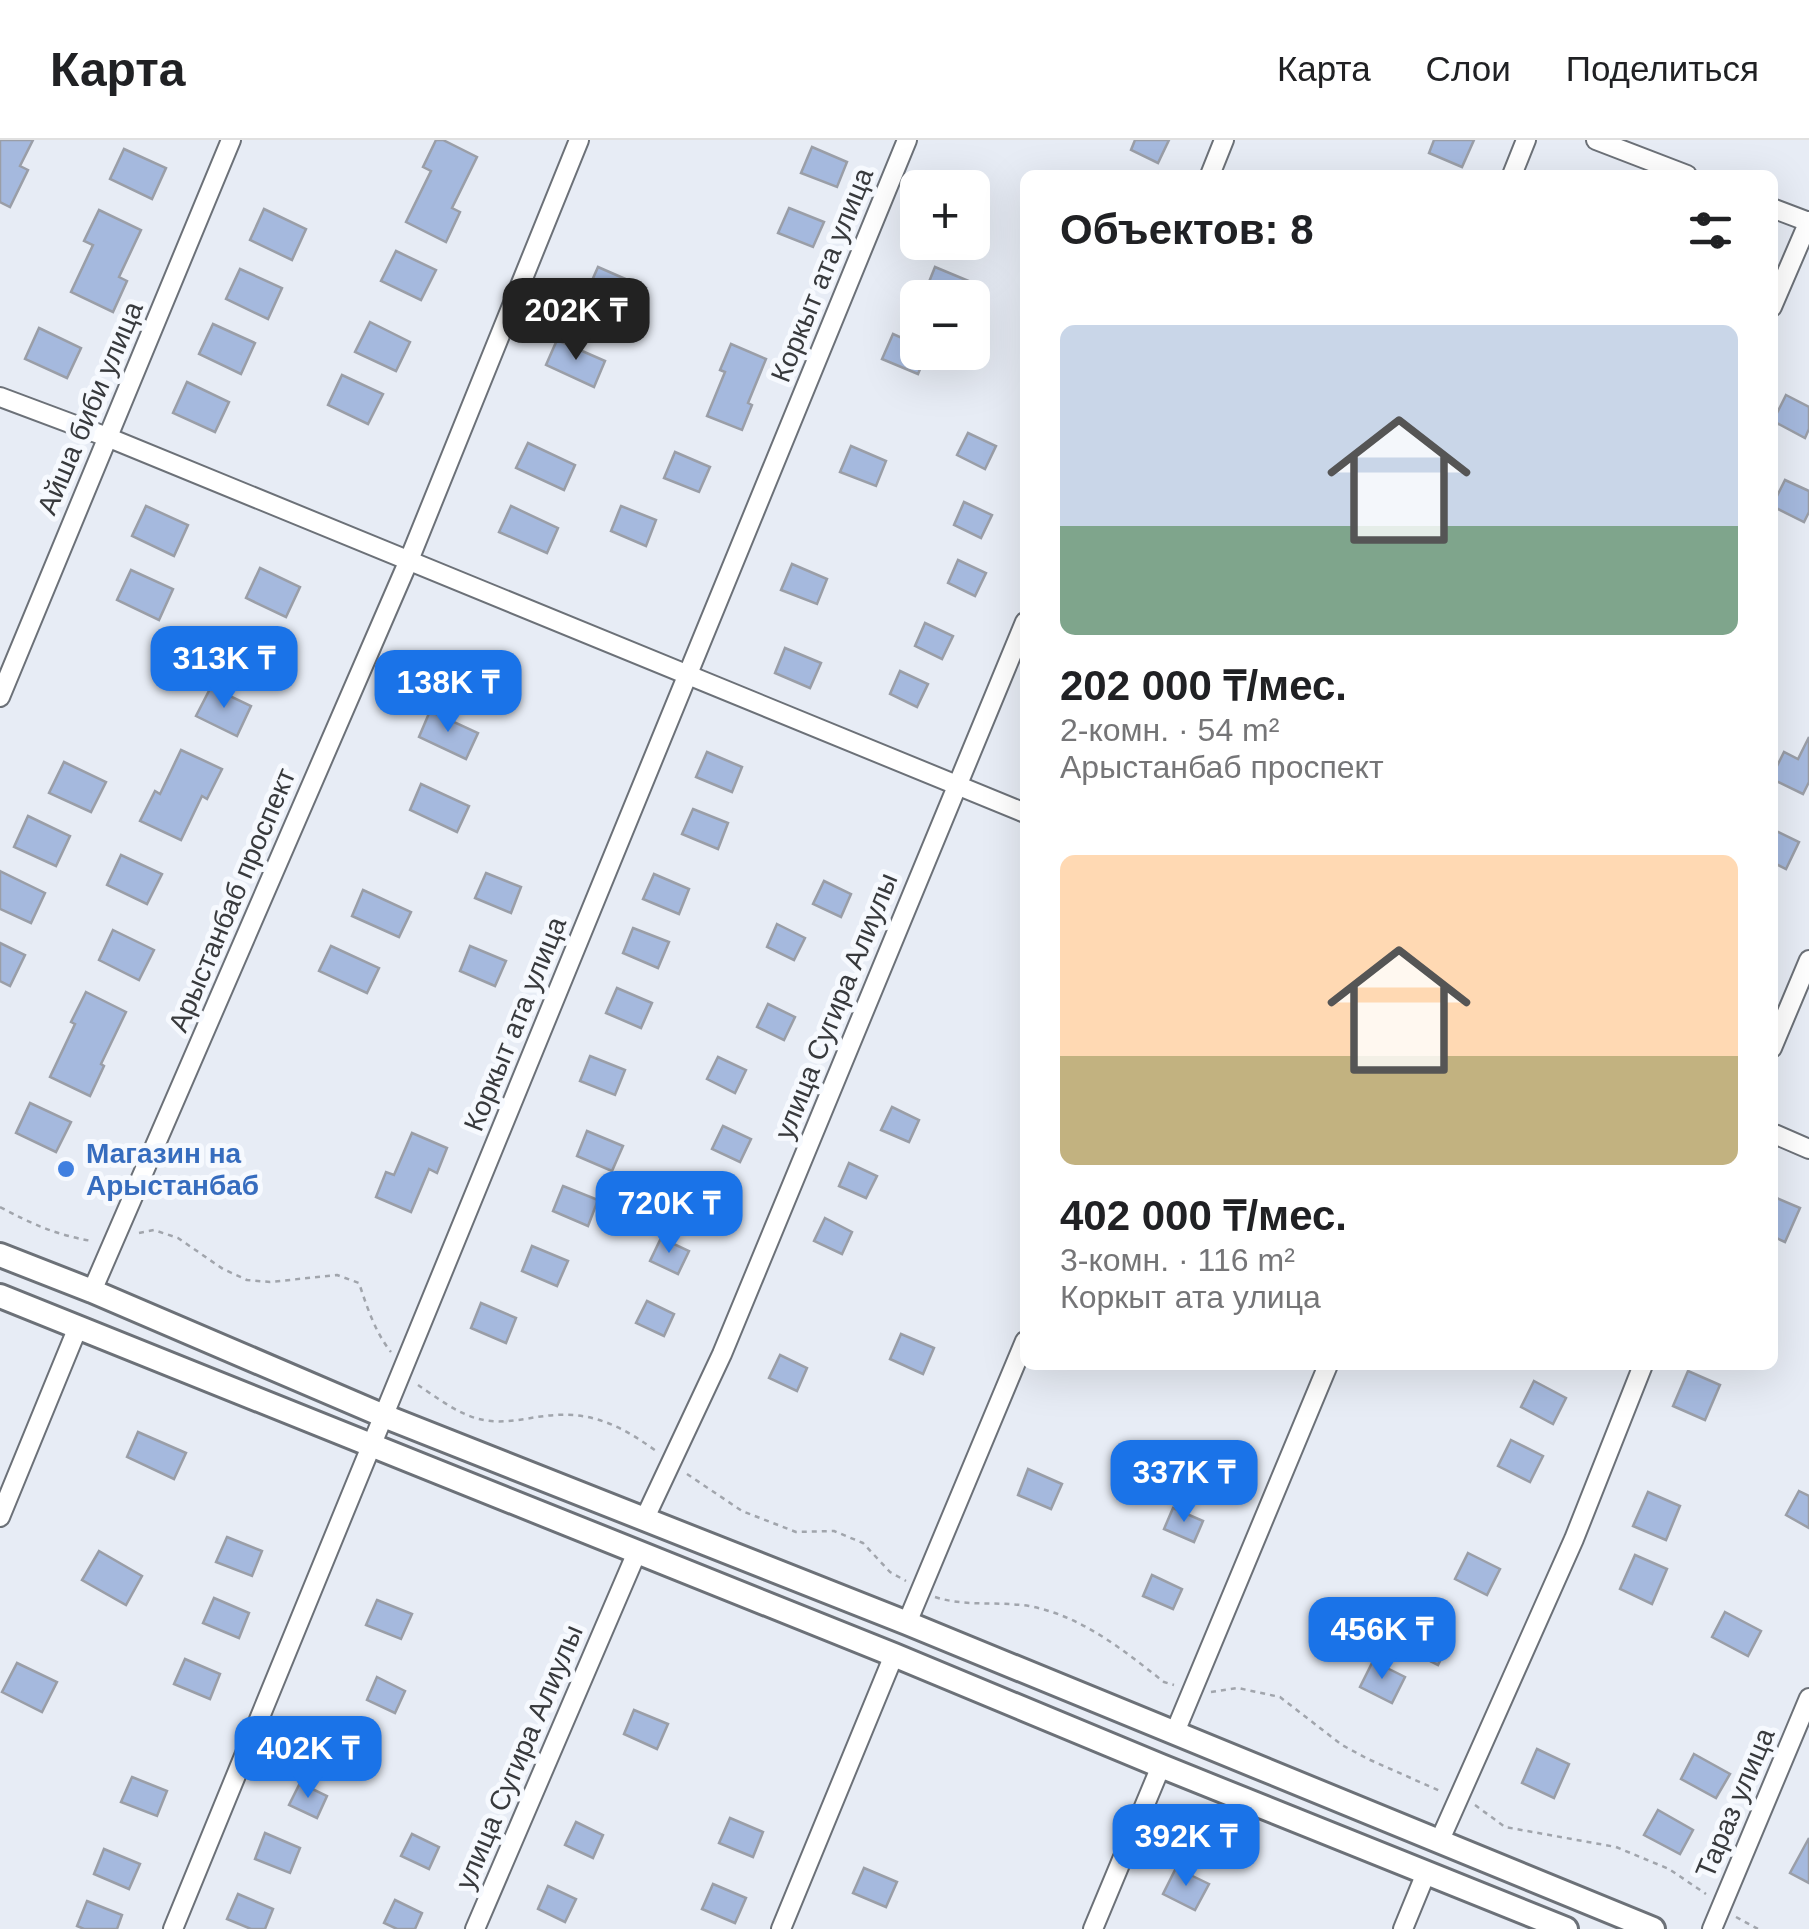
<!DOCTYPE html>
<html lang="ru">
<head>
<meta charset="utf-8">
<style>
  :root { --surface:#fff; --page:#f6f6f6; --text:#202124; --muted:#757577; --line:#e0e0e0; --accent:#1a73e8 }
  body { margin:0; font-family:Arial,sans-serif; background:var(--page); color:var(--text); height:100vh; display:flex; flex-direction:column; font-size:38px; white-space:nowrap }
  * { box-sizing:border-box; margin:0 }
  p { font-size:32px; color:var(--muted) }
  .icon { flex:none; width:55px; height:55px; fill:none; stroke:currentColor; stroke-width:2; stroke-linecap:round; stroke-linejoin:round }
  .map { position:relative; flex:1; overflow:hidden }
  .drawer { position:absolute; left:1020px; top:30px; width:758px; height:1200px; display:flex; flex-direction:column; background:var(--surface); border-radius:15px; box-shadow:0 10px 40px #0002 }
  .drawer>* { flex:none }
  .controls { position:absolute; left:900px; top:30px; display:grid; gap:20px }
  .controls a { display:grid; place-items:center; width:90px; height:90px; border-radius:15px; background:var(--surface); box-shadow:0 10px 40px #0002; font-size:50px }
  .price { position:absolute; translate:-50% -85px; padding:0 22px; border-radius:20px; background:var(--accent); color:#fff; font-size:32px; line-height:65px; filter:drop-shadow(0 2px 5px #0008) }
  .price::after { content:''; position:absolute; left:50%; top:60px; width:30px; height:22px; margin-left:-15px; background:inherit; clip-path:polygon(0 0,100% 0,50% 100%) }
  .price.active { background:#222; color:#fff }
  ul { padding:0; list-style:none }
  li { display:grid; align-content:center; gap:20px; height:530px; padding:0 40px }
  li span { display:grid; place-items:center; height:310px; border-radius:15px; color:#555 }
  li>.icon { margin-inline-start:auto }
  span .icon { width:180px; height:180px; fill:#fffc; stroke-width:1 }
  li b { font-size:42px }
  h2 { display:flex; justify-content:space-between; align-items:center; height:120px; padding:0 40px; font-size:42px }
  header { display:flex; align-items:center; gap:60px; box-sizing:border-box; height:140px; padding:0 50px; background:var(--surface); border-bottom:2px solid var(--line) }
  header strong { font-size:48px }
  nav { display:flex; gap:55px; margin-inline-start:auto; font-size:35px }
  .map>svg:first-child { display:block }
  .building { fill:#a5b9de; stroke:#9a9ea7; stroke-width:2.5 }
  .lines { fill:none; stroke-linecap:round; stroke-linejoin:round }
  .street-casing { stroke:#6c7178; stroke-width:22 }
  .secondary-casing { stroke:#6c7178; stroke-width:28 }
  .path { stroke:#a1a5ac; stroke-width:2.5; stroke-dasharray:5 5; stroke-linecap:butt }
  .street { stroke:#fff; stroke-width:18 }
  .secondary { stroke:#fff; stroke-width:22 }
  .shop-dot { fill:#3f7fe0; stroke:#f6f9fe; stroke-width:4 }
  .labels { text-anchor:middle; dominant-baseline:central; stroke-width:10; stroke-linejoin:round; paint-order:stroke }
  .street-label { font-size:28px; fill:#383a3d; stroke:#f6f9fe }
  .shop-label { font-size:28px; font-weight:bold; fill:#366cbe; stroke:#f6f9fe; text-anchor:start }
</style>
</head>
<body>
<header>
<strong>Карта</strong>
<nav><a>Карта</a><a>Слои</a><a>Поделиться</a></nav>
</header>
<div class="map">
<svg width="1809" height="1789" viewBox="0 0 1809 1789">
  <rect width="100%" height="100%" fill="#e7ecf5"/>
  <g class="building">
    <path d="M0,0H33L20,26L28,30L10,67L0,62Z"/>
    <path d="M436,0H443L477,17L452,68L460,72L446,102L406,82L431,31L423,27Z"/>
    <path d="M1135,0H1169L1158,23L1131,10Z"/>
    <path d="M1434,0H1474L1462,27L1429,13Z"/>
    <path d="M812,7L847,22L837,47L801,33Z"/>
    <path d="M124,9L166,28L152,59L110,39Z"/>
    <path d="M789,68L824,82L813,107L778,93Z"/>
    <path d="M264,69L306,89L292,120L250,100Z"/>
    <path d="M99,70L141,90L119,137L127,141L113,172L71,152L93,105L84,101Z"/>
    <path d="M396,111L436,130L421,160L381,141Z"/>
    <path d="M598,127L646,148L634,174L587,152Z"/>
    <path d="M935,127L971,142L964,158H937L925,152Z"/>
    <path d="M240,129L282,148L268,179L226,159Z"/>
    <path d="M370,182L410,202L396,231L355,212Z"/>
    <path d="M213,184L255,203L241,234L199,214Z"/>
    <path d="M39,188L81,208L67,238L25,219Z"/>
    <path d="M893,194L918,205V212H927L918,234L882,219Z"/>
    <path d="M557,200L605,221L594,247L546,225Z"/>
    <path d="M731,204L766,219L748,263L752,265L742,290L707,276L725,232L720,230Z"/>
    <path d="M342,235L383,254L368,284L328,265Z"/>
    <path d="M187,242L229,262L215,292L173,273Z"/>
    <path d="M1786,255L1809,267V289L1805,298L1773,281Z"/>
    <path d="M968,293L996,306L985,329L957,315Z"/>
    <path d="M528,303L575,325L564,350L516,328Z"/>
    <path d="M851,306L886,321L876,346L840,332Z"/>
    <path d="M675,312L710,327L699,352L664,338Z"/>
    <path d="M1785,340L1809,351V372L1804,382L1772,366Z"/>
    <path d="M964,362L992,375L981,398L954,385Z"/>
    <path d="M146,366L188,385L174,416L132,396Z"/>
    <path d="M511,366L558,388L547,413L499,392Z"/>
    <path d="M621,366L656,380L646,406L611,391Z"/>
    <path d="M958,420L986,433L975,456L948,443Z"/>
    <path d="M792,424L827,439L817,464L781,450Z"/>
    <path d="M260,428L300,447L286,477L246,458Z"/>
    <path d="M131,430L173,449L159,480L117,460Z"/>
    <path d="M925,483L953,496L942,519L915,506Z"/>
    <path d="M785,508L821,523L810,548L775,533Z"/>
    <path d="M470,519L518,541L506,566L458,544Z"/>
    <path d="M900,531L928,544L917,567L890,554Z"/>
    <path d="M211,547L251,566L237,596L196,576Z"/>
    <path d="M430,571L478,593L466,619L419,597Z"/>
    <path d="M1809,597V642L1803,654L1772,639V636L1784,612L1798,619Z"/>
    <path d="M181,610L222,629L207,659L202,656L181,700L140,681L155,651L160,654Z"/>
    <path d="M707,612L742,627L732,652L696,637Z"/>
    <path d="M64,622L106,642L91,672L49,653Z"/>
    <path d="M421,644L469,666L457,692L410,670Z"/>
    <path d="M693,669L728,683L718,709L682,694Z"/>
    <path d="M28,676L70,696L56,726L14,707Z"/>
    <path d="M1772,689L1799,702L1786,729L1772,722Z"/>
    <path d="M121,715L162,734L147,764L107,745Z"/>
    <path d="M0,731L45,753L31,783L0,769Z"/>
    <path d="M486,733L521,747L511,773L475,758Z"/>
    <path d="M654,734L689,749L679,774L643,759Z"/>
    <path d="M824,741L851,754L841,777L813,764Z"/>
    <path d="M363,750L411,772L399,797L352,776Z"/>
    <path d="M777,784L805,798L794,820L767,807Z"/>
    <path d="M633,788L669,802L658,828L623,813Z"/>
    <path d="M113,790L154,810L139,840L99,820Z"/>
    <path d="M0,803L25,815L10,846L0,841Z"/>
    <path d="M331,806L379,828L367,853L319,831Z"/>
    <path d="M470,806L506,821L495,846L460,831Z"/>
    <path d="M617,848L652,863L641,888L606,873Z"/>
    <path d="M86,852L126,872L101,924L104,926L90,956L50,937L75,884L71,882Z"/>
    <path d="M768,864L795,877L784,900L757,887Z"/>
    <path d="M590,916L625,930L615,955L580,941Z"/>
    <path d="M718,917L746,930L735,953L707,939Z"/>
    <path d="M30,963L71,982L56,1012L16,993Z"/>
    <path d="M892,967L919,980L909,1002L881,990Z"/>
    <path d="M723,986L751,999L740,1022L712,1009Z"/>
    <path d="M587,991L623,1006L612,1031L577,1016Z"/>
    <path d="M412,993L447,1008L437,1033L429,1029L411,1072L376,1057L386,1032L394,1035Z"/>
    <path d="M849,1023L877,1036L866,1058L839,1046Z"/>
    <path d="M697,1045L725,1058L714,1081L686,1068Z"/>
    <path d="M563,1046L598,1060L588,1086L553,1071Z"/>
    <path d="M1772,1056L1800,1068L1785,1102L1772,1096Z"/>
    <path d="M825,1078L852,1092L842,1114L814,1101Z"/>
    <path d="M661,1098L689,1111L678,1134L650,1121Z"/>
    <path d="M532,1106L568,1121L557,1146L522,1131Z"/>
    <path d="M647,1161L674,1174L664,1196L636,1183Z"/>
    <path d="M481,1163L516,1178L506,1203L471,1188Z"/>
    <path d="M901,1194L934,1208L923,1234L890,1219Z"/>
    <path d="M780,1215L807,1228L797,1251L769,1238Z"/>
    <path d="M1688,1231L1720,1245L1705,1280L1673,1266Z"/>
    <path d="M1534,1241L1566,1258L1553,1284L1521,1267Z"/>
    <path d="M138,1292L186,1313L174,1339L127,1317Z"/>
    <path d="M1511,1300L1543,1316L1530,1342L1498,1326Z"/>
    <path d="M1028,1329L1062,1344L1051,1369L1018,1355Z"/>
    <path d="M1799,1351L1809,1356V1388L1786,1375Z"/>
    <path d="M1648,1352L1680,1366L1666,1400L1633,1386Z"/>
    <path d="M1173,1368L1203,1381L1194,1402L1164,1389Z"/>
    <path d="M227,1397L262,1411L252,1436L216,1422Z"/>
    <path d="M99,1411L142,1436L126,1465L82,1440Z"/>
    <path d="M1468,1413L1500,1429L1487,1455L1455,1439Z"/>
    <path d="M1635,1415L1667,1429L1652,1464L1620,1449Z"/>
    <path d="M1152,1435L1182,1449L1173,1469L1143,1456Z"/>
    <path d="M214,1458L249,1473L239,1498L203,1483Z"/>
    <path d="M377,1460L412,1474L401,1499L366,1485Z"/>
    <path d="M1725,1472L1761,1491L1748,1516L1712,1497Z"/>
    <path d="M1419,1483L1451,1499L1438,1525L1406,1509Z"/>
    <path d="M185,1519L220,1534L210,1559L174,1544Z"/>
    <path d="M1373,1521L1405,1537L1392,1563L1360,1547Z"/>
    <path d="M17,1523L57,1542L42,1572L2,1552Z"/>
    <path d="M377,1537L405,1551L395,1573L367,1560Z"/>
    <path d="M634,1570L668,1584L657,1609L624,1594Z"/>
    <path d="M1537,1609L1569,1624L1554,1658L1522,1643Z"/>
    <path d="M1694,1614L1730,1634L1716,1658L1681,1639Z"/>
    <path d="M132,1637L167,1651L157,1676L121,1662Z"/>
    <path d="M300,1643L327,1656L317,1678L289,1665Z"/>
    <path d="M1658,1670L1693,1690L1680,1714L1644,1695Z"/>
    <path d="M730,1678L763,1692L753,1717L719,1703Z"/>
    <path d="M576,1682L603,1695L593,1718L565,1705Z"/>
    <path d="M265,1693L300,1708L290,1733L255,1719Z"/>
    <path d="M412,1694L439,1707L429,1729L401,1716Z"/>
    <path d="M1809,1698V1743L1790,1733Z"/>
    <path d="M104,1709L140,1724L129,1749L94,1734Z"/>
    <path d="M864,1728L897,1742L886,1767L853,1753Z"/>
    <path d="M1176,1728L1209,1744L1195,1770L1163,1754Z"/>
    <path d="M713,1744L746,1758L735,1783L702,1769Z"/>
    <path d="M548,1746L576,1759L565,1782L538,1769Z"/>
    <path d="M238,1754L273,1769L265,1789H251L227,1779Z"/>
    <path d="M395,1760L422,1773L415,1789H397L384,1783Z"/>
    <path d="M87,1761L122,1775L117,1789H84L77,1786Z"/>
  </g>
  <g class="lines">
    <g class="street-casing">
      <g id="street">
        <path d="M1596,0L1687,35"/>
        <path d="M1210,35L1224,0"/>
        <path d="M1512,35L1526,0"/>
        <path d="M1772,68L1809,82"/>
        <path d="M1772,167L1809,81"/>
        <path d="M0,257L107,297L1025,673"/>
        <path d="M0,557L231,0"/>
        <path d="M1772,908L1809,820"/>
        <path d="M1772,993L1809,1009"/>
        <path d="M92,1151L409,420L579,0"/>
        <path d="M0,1377L78,1187"/>
        <path d="M644,1380L722,1214L1025,482"/>
        <path d="M907,1483L1025,1201"/>
        <path d="M1175,1592L1328,1225"/>
        <path d="M1439,1702L1574,1399L1643,1225"/>
        <path d="M173,1789L907,0"/>
        <path d="M475,1789L637,1412"/>
        <path d="M781,1789L894,1515"/>
        <path d="M1093,1789L1161,1626"/>
        <path d="M1403,1789L1426,1733"/>
        <path d="M1712,1789L1809,1558"/>
      </g>
    </g>
    <g class="secondary-casing">
      <g id="secondary">
        <path d="M0,1115L92,1151L384,1276L907,1483L1653,1789"/>
        <path d="M0,1156L894,1515L1161,1626L1566,1789"/>
      </g>
    </g>
    <g class="path">
      <path d="M0,1067C32,1084 56,1095 92,1101"/>
      <path d="M139,1093L154,1090L178,1098L223,1129L247,1140L270,1142L337,1135L359,1143C367,1167 375,1192 391,1212"/>
      <path d="M418,1245C436,1257 458,1274 479,1279C505,1286 531,1276 556,1275C595,1272 626,1289 656,1311"/>
      <path d="M687,1334L742,1371L796,1392L834,1391L863,1403L890,1432L906,1441"/>
      <path d="M935,1457C966,1467 997,1461 1029,1466C1082,1476 1123,1510 1164,1542L1174,1545"/>
      <path d="M1211,1552L1238,1548L1280,1557L1342,1605L1368,1619L1440,1651"/>
      <path d="M1475,1665L1505,1687L1616,1707L1669,1729L1706,1754"/>
      <path d="M1736,1777L1758,1789"/>
    </g>
    <use href="#street" class="street"/>
    <use href="#secondary" class="secondary"/>
  </g>
  <circle class="shop-dot" cx="66" cy="1029" r="10"/>
  <g class="labels">
    <g class="street-label">
      <text transform="translate(822 135) rotate(-68)">Коркыт ата улица</text>
      <text transform="translate(90 268) rotate(-67)">Айша биби улица</text>
      <text transform="translate(232 760) rotate(-67)">Арыстанбаб проспект</text>
      <text transform="translate(836 866) rotate(-68)">улица Сугира Алиулы</text>
      <text transform="translate(515 884) rotate(-68)">Коркыт ата улица</text>
      <text transform="translate(519 1617) rotate(-67)">улица Сугира Алиулы</text>
      <text transform="translate(1735 1663) rotate(-67)">Тараз улица</text>
    </g>
    <g class="shop-label">
      <text x="86" y="1013">Магазин на<tspan x="86" dy="32">Арыстанбаб</tspan></text>
    </g>
  </g>
</svg>
<div class="controls">
<a>+</a>
<a>−</a>
</div>
<b class="price active" style="left:576px;top:223px">202K ₸</b>
<b class="price" style="left:224px;top:571px">313K ₸</b>
<b class="price" style="left:448px;top:595px">138K ₸</b>
<b class="price" style="left:669px;top:1116px">720K ₸</b>
<b class="price" style="left:1184px;top:1385px">337K ₸</b>
<b class="price" style="left:1382px;top:1542px">456K ₸</b>
<b class="price" style="left:308px;top:1661px">402K ₸</b>
<b class="price" style="left:1186px;top:1749px">392K ₸</b>
<section class="drawer">
<h2>Объектов: 8<svg class="icon" aria-label="filters" viewBox="0 0 24 24"><path d="M4 7h16M4 17h16"/><circle cx="9" cy="7" r="2"/><circle cx="15" cy="17" r="2"/></svg></h2>
<ul>
<li><span style="background:linear-gradient(#c9d6e8 65%,#7fa58c 0)"><svg class="icon" aria-label="home" viewBox="0 0 24 24"><path d="M3 11l9-7 9 7M6 9v11h12V9"/></svg></span><div><b>202 000 ₸/мес.</b><p>2-комн. · 54 m²</p><p>Арыстанбаб проспект</p></div></li>
<li><span style="background:linear-gradient(#ffd9b3 65%,#c2b280 0)"><svg class="icon" aria-label="home" viewBox="0 0 24 24"><path d="M3 11l9-7 9 7M6 9v11h12V9"/></svg></span><div><b>402 000 ₸/мес.</b><p>3-комн. · 116 m²</p><p>Коркыт ата улица</p></div></li>
</ul>
</section>
</div>
</body>
</html>
